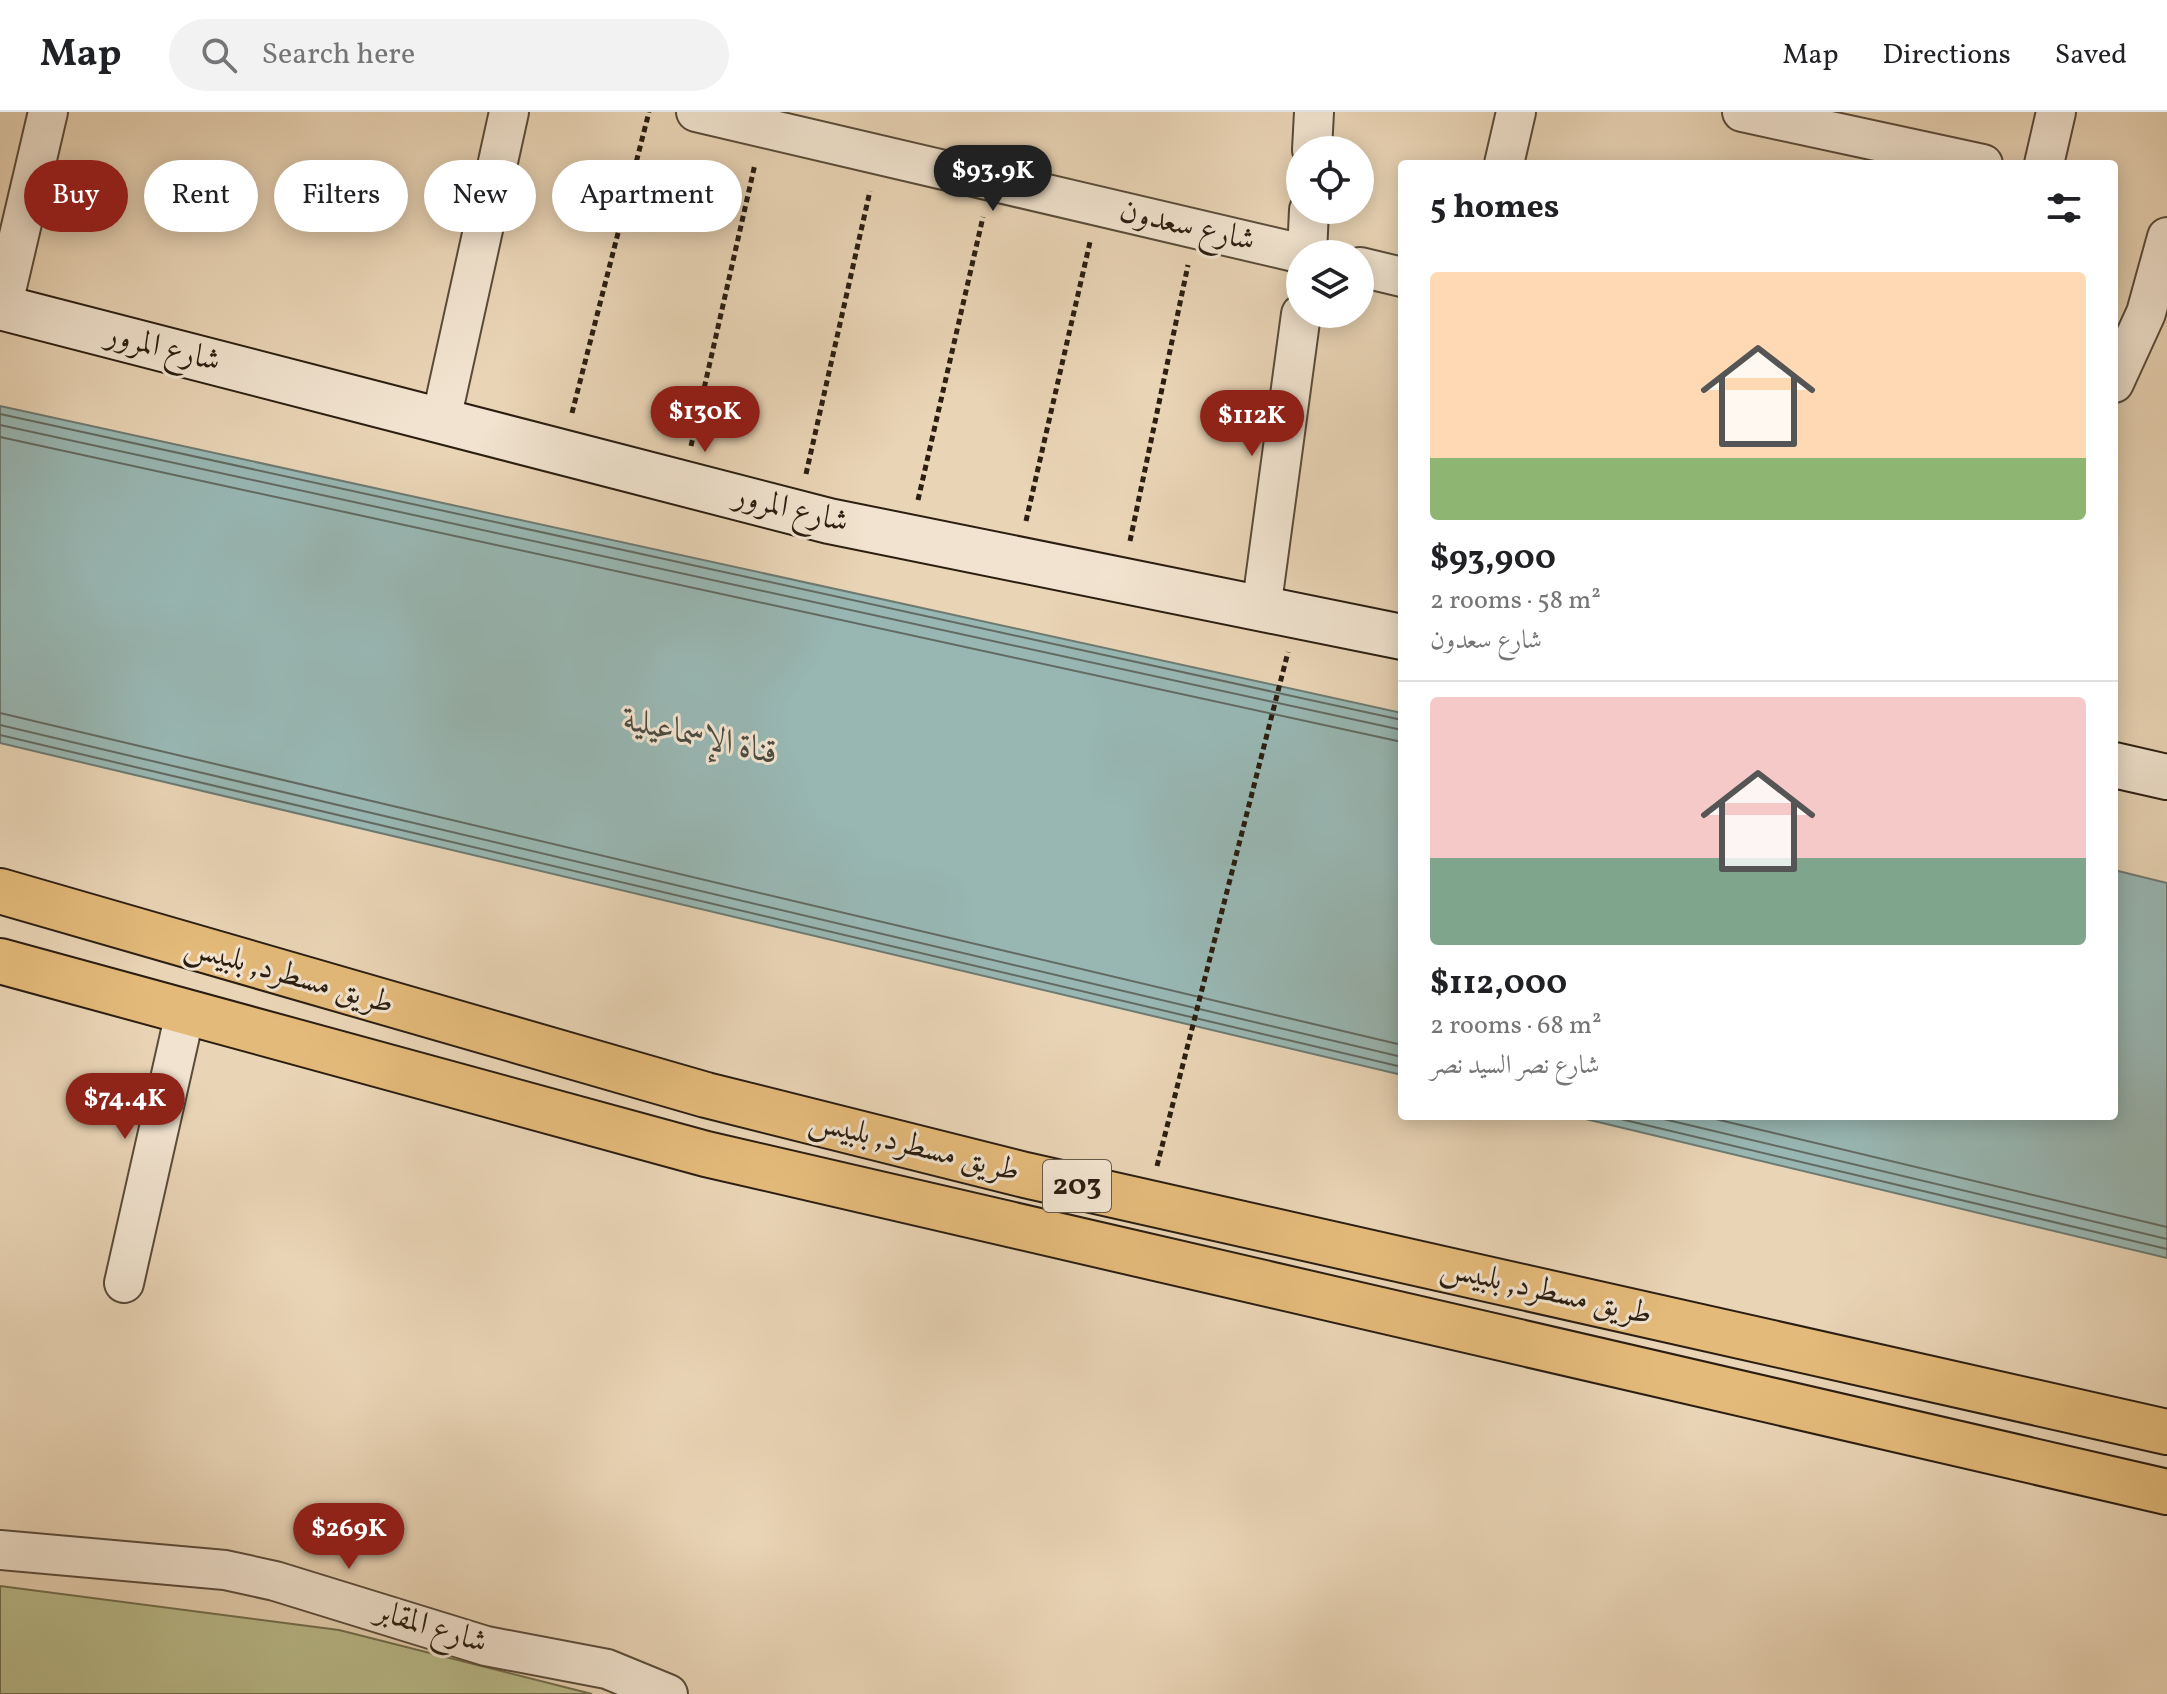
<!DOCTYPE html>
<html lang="en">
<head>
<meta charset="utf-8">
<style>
  :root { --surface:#fff; --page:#f2f2f2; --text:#202124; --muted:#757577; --line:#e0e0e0; --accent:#8f2418 }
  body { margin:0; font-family:Vollkorn,Amiri,serif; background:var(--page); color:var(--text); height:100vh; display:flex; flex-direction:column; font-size:30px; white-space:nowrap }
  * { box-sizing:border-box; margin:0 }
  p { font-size:26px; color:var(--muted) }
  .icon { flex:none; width:44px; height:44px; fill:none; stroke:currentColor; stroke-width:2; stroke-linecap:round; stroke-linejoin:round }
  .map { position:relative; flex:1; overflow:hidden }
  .panel { position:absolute; left:1398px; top:48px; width:720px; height:960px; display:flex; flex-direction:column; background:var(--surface); border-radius:8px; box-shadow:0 4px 20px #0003 }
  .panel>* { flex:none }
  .banner { position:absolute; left:24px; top:48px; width:760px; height:72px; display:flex; gap:16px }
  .fabs { position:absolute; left:1286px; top:24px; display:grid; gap:16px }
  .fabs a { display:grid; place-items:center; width:88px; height:88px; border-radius:50%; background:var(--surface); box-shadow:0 4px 20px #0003; font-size:40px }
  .price { position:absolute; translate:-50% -68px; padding:0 18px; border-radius:28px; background:var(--accent); color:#fff; font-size:26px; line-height:52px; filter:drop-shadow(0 2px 4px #0008) }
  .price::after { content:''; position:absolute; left:50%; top:48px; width:24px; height:18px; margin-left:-12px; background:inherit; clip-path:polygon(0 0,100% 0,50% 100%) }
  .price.active { background:#222; color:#fff }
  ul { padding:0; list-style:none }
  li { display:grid; align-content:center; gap:16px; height:424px; padding:0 32px }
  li+li { border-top:2px solid var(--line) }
  li span { display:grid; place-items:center; height:248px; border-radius:8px; color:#555 }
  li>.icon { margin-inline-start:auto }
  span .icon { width:144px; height:144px; fill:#fffc; stroke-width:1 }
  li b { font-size:34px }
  h2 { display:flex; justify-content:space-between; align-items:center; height:96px; padding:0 32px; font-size:34px }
  .chip { padding:0 28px; border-radius:36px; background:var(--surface); box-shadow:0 4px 20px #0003; font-size:28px; line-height:72px }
  .chip.active { background:var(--accent); color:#fff }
  header { display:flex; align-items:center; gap:48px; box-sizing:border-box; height:112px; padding:0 40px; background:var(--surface); border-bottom:2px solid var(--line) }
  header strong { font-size:38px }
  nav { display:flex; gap:44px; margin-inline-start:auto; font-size:28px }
  .search { width:560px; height:72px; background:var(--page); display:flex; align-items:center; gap:20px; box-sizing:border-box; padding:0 28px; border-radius:44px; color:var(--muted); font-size:30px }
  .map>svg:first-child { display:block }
  .green { fill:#babc8b; stroke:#726d4e; stroke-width:2 }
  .water { fill:#98b7b3; stroke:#6c7a72; stroke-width:2 }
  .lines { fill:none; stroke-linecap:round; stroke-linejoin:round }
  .shore { stroke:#626a62; stroke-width:2 }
  .street-casing { stroke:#5a4c3a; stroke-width:42 }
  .secondary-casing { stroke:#2b1e11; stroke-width:48 }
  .primary-casing { stroke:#2b1e11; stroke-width:48 }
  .path { stroke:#2b1e11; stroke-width:5; stroke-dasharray:6 4; stroke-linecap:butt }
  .street { stroke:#f1e3cf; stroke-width:38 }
  .secondary { stroke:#f1e3cf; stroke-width:44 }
  .primary { stroke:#e4ba7a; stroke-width:44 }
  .labels { text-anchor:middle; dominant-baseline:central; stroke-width:6; stroke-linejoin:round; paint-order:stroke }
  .shield { fill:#f1e3cf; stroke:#66594a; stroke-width:2 }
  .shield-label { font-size:30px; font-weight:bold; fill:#2b1e11 }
  .street-label { font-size:32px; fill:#2b1e11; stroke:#f1e3cf }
  .water-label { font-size:34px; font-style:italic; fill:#4c4c42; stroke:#f1e3cf }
</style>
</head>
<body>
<header>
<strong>Map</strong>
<div class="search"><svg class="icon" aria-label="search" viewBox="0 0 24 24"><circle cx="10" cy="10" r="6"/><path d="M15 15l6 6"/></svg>Search here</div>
<nav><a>Map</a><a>Directions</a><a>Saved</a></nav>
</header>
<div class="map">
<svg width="2167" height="1582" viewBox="0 0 2167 1582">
  <rect width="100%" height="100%" fill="#e9d4b5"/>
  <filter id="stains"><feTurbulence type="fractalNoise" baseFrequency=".0025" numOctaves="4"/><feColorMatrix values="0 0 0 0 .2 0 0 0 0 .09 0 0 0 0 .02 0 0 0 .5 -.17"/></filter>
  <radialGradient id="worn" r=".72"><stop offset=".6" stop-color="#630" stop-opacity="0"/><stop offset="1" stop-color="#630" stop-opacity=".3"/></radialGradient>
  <path class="green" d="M0,1474L339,1518L592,1582H0Z"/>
  <g class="water">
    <path d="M0,294L1402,601V963L0,631Z"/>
    <path d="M2114,758L2167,771V1146L1573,1004H2114Z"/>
  </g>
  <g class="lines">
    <g class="shore">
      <path d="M0,302L1402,608"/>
      <path d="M0,313L1402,618"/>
      <path d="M0,325L1402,630"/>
      <path d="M0,601L1402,933"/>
      <path d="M0,613L1402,945"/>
      <path d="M0,623L1402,955"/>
      <path d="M1608,1004L2167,1137"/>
      <path d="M1651,1004L2167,1127"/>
      <path d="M1703,1004L2167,1115"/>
    </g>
    <g class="street-casing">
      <g id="street">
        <path d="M696,0L1303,142"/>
        <path d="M1742,0L1983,52"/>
        <path d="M1312,38L1314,0"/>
        <path d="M1504,52L1516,0"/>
        <path d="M2044,52L2056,0"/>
        <path d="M1307,142L1309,98"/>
        <path d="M1360,155L1402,165"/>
        <path d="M2,196L48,0"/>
        <path d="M2114,271L2146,201L2167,125"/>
        <path d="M441,308L509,0"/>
        <path d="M1261,498L1301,202"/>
        <path d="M124,1171L185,901"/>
        <path d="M0,1438L225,1458L275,1469L486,1534L607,1557L668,1582"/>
      </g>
    </g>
    <g class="secondary-casing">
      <g id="secondary">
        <path d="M0,195L829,409L1402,525"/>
        <path d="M2114,653L2167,665"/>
      </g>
    </g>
    <g class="primary-casing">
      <g id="primary">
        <path d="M0,779L706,983L1025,1063L2167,1320"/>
        <path d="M0,849L706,1042L2167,1380"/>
      </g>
    </g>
    <g class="path">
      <path d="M572,301L649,0"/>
      <path d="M691,334L755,52"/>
      <path d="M806,362L870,79"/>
      <path d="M918,388L983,105"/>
      <path d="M1026,409L1090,130"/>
      <path d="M1130,429L1188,153"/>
      <path d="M1157,1054L1288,540"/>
    </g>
    <use href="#street" class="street"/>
    <use href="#secondary" class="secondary"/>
    <use href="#primary" class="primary"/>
  </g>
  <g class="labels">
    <rect class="shield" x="1043" y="1048" width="68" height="52" rx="6"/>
    <g class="shield-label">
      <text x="1077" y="1074">203</text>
    </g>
    <g class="street-label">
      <text transform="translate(1187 115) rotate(13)">شارع سعدون</text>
      <text transform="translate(163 237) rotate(14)">شارع المرور</text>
      <text transform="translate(791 398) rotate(14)">شارع المرور</text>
      <text transform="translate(289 864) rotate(16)">طريق مسطرد, بلبيس</text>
      <text transform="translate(914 1035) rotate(14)">طريق مسطرد, بلبيس</text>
      <text transform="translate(1546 1180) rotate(13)">طريق مسطرد, بلبيس</text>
      <text transform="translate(431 1516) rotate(17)">شارع المقابر</text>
    </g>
    <g class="water-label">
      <text transform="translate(701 626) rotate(13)">قناة الإسماعيلية</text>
    </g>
  </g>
  <rect width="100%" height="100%" filter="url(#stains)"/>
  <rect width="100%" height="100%" fill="url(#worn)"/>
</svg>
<div class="fabs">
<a><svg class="icon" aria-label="locate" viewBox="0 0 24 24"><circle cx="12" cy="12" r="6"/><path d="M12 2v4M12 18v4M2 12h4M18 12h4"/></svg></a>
<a><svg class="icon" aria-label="layers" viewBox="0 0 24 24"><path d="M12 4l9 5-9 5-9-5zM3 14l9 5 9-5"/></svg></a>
</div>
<b class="price active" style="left:993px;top:101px">$93.9K</b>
<b class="price" style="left:705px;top:342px">$130K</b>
<b class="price" style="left:1252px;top:346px">$112K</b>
<b class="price" style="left:125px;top:1029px">$74.4K</b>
<b class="price" style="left:349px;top:1459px">$269K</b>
<div class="banner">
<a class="chip active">Buy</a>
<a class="chip">Rent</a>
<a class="chip">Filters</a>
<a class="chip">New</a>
<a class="chip">Apartment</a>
</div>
<section class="panel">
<h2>5 homes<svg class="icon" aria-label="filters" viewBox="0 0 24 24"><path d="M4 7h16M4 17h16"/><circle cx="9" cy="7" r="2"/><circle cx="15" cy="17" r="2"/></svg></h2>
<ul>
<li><span style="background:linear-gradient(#ffd9b3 75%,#8fb573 0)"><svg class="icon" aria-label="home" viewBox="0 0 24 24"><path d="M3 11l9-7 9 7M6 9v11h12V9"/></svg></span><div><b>$93,900</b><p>2 rooms · 58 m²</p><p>شارع سعدون</p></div></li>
<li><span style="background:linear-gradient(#f6c9c9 65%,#7fa58c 0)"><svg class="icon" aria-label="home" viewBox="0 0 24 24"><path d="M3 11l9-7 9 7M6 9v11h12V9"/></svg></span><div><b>$112,000</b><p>2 rooms · 68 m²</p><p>شارع نصر السيد نصر</p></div></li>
</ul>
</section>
</div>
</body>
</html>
